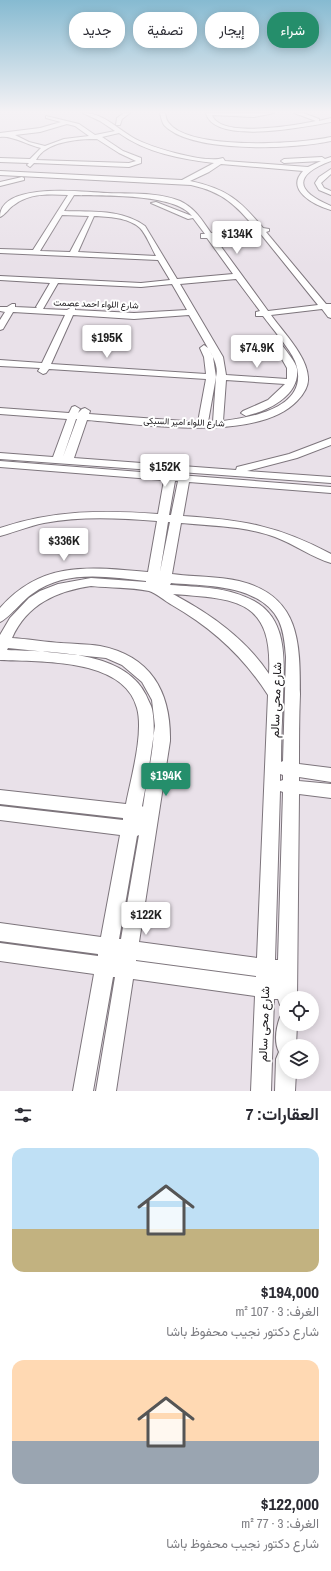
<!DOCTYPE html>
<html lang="ar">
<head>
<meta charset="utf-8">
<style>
  :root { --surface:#fff; --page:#f2f2f3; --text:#2b2b33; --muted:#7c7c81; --accent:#258e6b }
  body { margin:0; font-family:"Archivo Narrow",Vazirmatn,sans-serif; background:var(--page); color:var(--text); direction:rtl; height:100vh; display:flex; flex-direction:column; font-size:15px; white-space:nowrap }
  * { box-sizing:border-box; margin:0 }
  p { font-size:13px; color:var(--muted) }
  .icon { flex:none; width:22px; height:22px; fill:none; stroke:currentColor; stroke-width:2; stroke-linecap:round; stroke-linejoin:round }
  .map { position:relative; height:1091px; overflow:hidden; direction:ltr }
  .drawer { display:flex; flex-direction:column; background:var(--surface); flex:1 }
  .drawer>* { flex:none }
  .hud { position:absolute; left:12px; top:12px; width:307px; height:36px; direction:rtl; display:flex; gap:8px }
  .buttons { position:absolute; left:279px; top:991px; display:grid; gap:8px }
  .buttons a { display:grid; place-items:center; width:40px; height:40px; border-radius:50%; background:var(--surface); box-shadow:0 2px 10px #0003; font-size:20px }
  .price { position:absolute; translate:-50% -34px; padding:0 9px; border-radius:4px; background:#fff; color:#222; font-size:13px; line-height:26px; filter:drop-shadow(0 1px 2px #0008) }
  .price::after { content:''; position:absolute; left:50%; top:24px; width:12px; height:9px; margin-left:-6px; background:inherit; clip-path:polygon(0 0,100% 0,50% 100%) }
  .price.active { background:var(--accent); color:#fff }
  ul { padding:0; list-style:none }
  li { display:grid; align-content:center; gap:8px; height:212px; padding:0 12px }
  li span { display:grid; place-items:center; height:124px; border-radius:12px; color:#555 }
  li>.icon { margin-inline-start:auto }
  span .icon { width:72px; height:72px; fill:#fffc; stroke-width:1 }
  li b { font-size:17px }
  h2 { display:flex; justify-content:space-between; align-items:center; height:48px; padding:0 12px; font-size:17px }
  .chip { padding:0 14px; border-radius:16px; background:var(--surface); box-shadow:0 2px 10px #0003; font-size:14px; line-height:36px }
  .chip.active { background:var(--accent); color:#fff }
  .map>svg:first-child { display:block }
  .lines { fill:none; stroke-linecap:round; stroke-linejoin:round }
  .minor-casing { stroke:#7d757c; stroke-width:2 }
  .minor { fill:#fff; fill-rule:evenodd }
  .labels { text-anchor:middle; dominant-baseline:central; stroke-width:4; stroke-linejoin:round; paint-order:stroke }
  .far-street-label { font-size:9px; fill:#161316; stroke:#fff }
  .near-street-label { font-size:12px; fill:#161316; stroke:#fff }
</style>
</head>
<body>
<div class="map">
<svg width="331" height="1091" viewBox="0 0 331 1091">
  <rect width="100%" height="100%" fill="#e9e1e9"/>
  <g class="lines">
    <g class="minor-casing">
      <g id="minor">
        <path d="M83,113C103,113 115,127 132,137C148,147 206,164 223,158L225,161L308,167L321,161L284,163L281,161L284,159L322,157L325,159L331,157V161C293,175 295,191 331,206V210C314,205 285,190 303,171L221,164L209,172L190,181C227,189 240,200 263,228L269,229V231L266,232L326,304H331V318L328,317L322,309L271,315C283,332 307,356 308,377C309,386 303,395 297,401C257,443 141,424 87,420L74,458L236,470L237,467L289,454L331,438V445L297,458L247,471L331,477V483L0,459V453L53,457L67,419L0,414V408L69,413L72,407L75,406L80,409L78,413L82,409L85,408L90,411L89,414L198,422L206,379L49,369L46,373L43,374L38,371L40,368L0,366V360L42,363L65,315L13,312L3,329L0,330V320L5,312L0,311V307H7L12,304H15V307L37,308L36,307L50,283L0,280V276L141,283L170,280L158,260L0,253V249L33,250L68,195C49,194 29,193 14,205C9,208 5,215 0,217C0,181 85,192 107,193C130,194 158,192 180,201C196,209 201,219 211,233L256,229C236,205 223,192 191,185L0,175V171L182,180L214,163C182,159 146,153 119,133L102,137L123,151L141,158V163L129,167L34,163L30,167L27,165L29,163L0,162V158L30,159L41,148C27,145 12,135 0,137V133L40,128L61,122L46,118V116L79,124L95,135L115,131L100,121ZM67,124L75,126L89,136L64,139L45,146L29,142L15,135L40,132ZM97,139L119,153L136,161L129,163L36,160C46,141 78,139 97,139ZM74,195C102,196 175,193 192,216L156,202L151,203L188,219L193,218L205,234H201V238H207L233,274L177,279L145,226C122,209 92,212 64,211ZM62,215L89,216L70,252L40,251ZM94,216C108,217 128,217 140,228C146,234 151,247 156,256L78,252ZM260,233L318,305L268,311L214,237ZM236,279L260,311L256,312V316H263C272,328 290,349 295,361C312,406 256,417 223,421L226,380L285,384L268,400L243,411L241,413L246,416C267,411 300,396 297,369C296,362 286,351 282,345L279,344L275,347L287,368V379L226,375L223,357L180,284ZM58,283L141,287L172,284L187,310L134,313L75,310V307H72L67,310L43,309ZM73,315L134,319L189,315L208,348L204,345L200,348L204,357L206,374L51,364ZM209,349C213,357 219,367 216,377L213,357ZM216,377L213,422H208ZM76,419H77L63,457Z"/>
        <path d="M124,113H130L122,119L120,125H116L117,118Z"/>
        <path d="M160,113H165C166,116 166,120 168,122C188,151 300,144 331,137V141C295,149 191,154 164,125C162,122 161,117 160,113Z"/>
        <path d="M206,113H274L254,117L212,115C220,139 297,125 316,121L294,113H303L319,119V121L331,118V122C309,126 214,146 206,113Z"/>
        <path d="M331,169V174L321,183L324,188L331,191V195L319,190L315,183L319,177Z"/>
        <path d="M22,177L24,178V180L0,186V182Z"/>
        <path d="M0,461L331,487V493L189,482L183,516C242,520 277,525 331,554V563C313,558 294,544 275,537C245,526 213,526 181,523L172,574C194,577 218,576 239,581C300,596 300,642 300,694C299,717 299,740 299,764L331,768V782L299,777V781L331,784V798L299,794L297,998H286V1007L280,1005L278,999H274L271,1091H251L255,996L133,979L116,1091H96L115,977H113L93,1091H73L94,974L0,961V943L98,956V954L0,941V923L101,937L120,835L0,820V806L123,820V818L0,804V790L126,804C131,778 144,733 137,708C124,658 41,662 0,660V635L10,618L29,598L40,591L58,584L91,578L146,582V581C107,577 66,569 32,594C23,600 8,619 0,622V608C42,560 90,567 148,572L157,521C119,518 81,516 44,523C29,526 15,532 0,536V528C54,510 102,510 158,514L164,480L0,467ZM175,481H178L171,515H169ZM168,522H170L160,572ZM171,583C205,586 261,584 279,621C284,632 285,645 286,657L283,761L281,762C281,741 282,719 283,698C284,664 289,620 254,601C229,587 198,587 170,585ZM91,586C110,588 130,587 149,591C156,593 165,601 172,605C212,628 243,656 268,695L257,958L139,942L170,741C171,692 151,656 100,646C87,644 74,644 61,643C45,642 28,639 12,638C27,604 57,591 91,586ZM173,594C234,599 273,598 269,674C245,638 210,614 173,594ZM8,648L106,658L122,665L142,682L152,700L155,726L143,807L142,806C147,776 158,740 152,709C151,705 148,700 146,695C124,650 51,652 7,650ZM280,774L283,775V780L280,781ZM280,791L283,792L278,960H275ZM139,835L121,939H119L137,836ZM136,960L256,976V977L136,961Z"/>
        <path d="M286,1015V1024H297L296,1046H286V1072H296L295,1091H275L276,1059L279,1052C274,1042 276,1028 280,1017Z"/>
      </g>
    </g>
    <use href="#minor" class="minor"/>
  </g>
  <linearGradient id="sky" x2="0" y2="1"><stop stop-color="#86bad1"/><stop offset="0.42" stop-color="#f5f2f5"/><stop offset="1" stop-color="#f5f2f5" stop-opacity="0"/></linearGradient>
  <rect width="331" height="266" fill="url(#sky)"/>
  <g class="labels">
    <g class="far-street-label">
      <text transform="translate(96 304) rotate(2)">شارع اللواء احمد عصمت</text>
      <text transform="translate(184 422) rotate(2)">شارع اللواء امير السبكى</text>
    </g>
    <g class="near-street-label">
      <text transform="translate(276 700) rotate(-88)">شارع محى سالم</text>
      <text transform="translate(264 1024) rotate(-88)">شارع محى سالم</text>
    </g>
  </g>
</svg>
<div class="buttons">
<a><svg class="icon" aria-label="locate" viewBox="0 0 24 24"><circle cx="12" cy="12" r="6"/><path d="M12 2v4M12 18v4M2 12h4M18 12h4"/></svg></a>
<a><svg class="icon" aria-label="layers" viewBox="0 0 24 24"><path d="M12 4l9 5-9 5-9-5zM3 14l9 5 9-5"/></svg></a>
</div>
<b class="price" style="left:237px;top:255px">$134K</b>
<b class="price" style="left:107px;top:359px">$195K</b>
<b class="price" style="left:257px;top:369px">$74.9K</b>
<b class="price" style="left:165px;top:488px">$152K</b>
<b class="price" style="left:64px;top:562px">$336K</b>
<b class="price active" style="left:166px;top:797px">$194K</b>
<b class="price" style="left:146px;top:936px">$122K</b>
<div class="hud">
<a class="chip active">شراء</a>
<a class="chip">إيجار</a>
<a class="chip">تصفية</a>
<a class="chip">جديد</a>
</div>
</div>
<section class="drawer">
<h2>العقارات: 7<svg class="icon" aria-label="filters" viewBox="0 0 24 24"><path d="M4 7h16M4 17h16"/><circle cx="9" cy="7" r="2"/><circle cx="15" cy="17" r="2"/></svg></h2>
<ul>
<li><span style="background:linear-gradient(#bfe0f5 65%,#c2b280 0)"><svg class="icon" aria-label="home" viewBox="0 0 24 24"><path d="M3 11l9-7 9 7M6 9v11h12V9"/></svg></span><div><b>$194,000</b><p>الغرف: 3 · 107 m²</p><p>شارع دكتور نجيب محفوظ باشا</p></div></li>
<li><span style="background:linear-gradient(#ffd9b3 65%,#9aa5b1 0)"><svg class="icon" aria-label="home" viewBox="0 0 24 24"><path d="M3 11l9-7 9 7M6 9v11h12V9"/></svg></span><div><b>$122,000</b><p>الغرف: 3 · 77 m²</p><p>شارع دكتور نجيب محفوظ باشا</p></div></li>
</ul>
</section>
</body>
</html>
